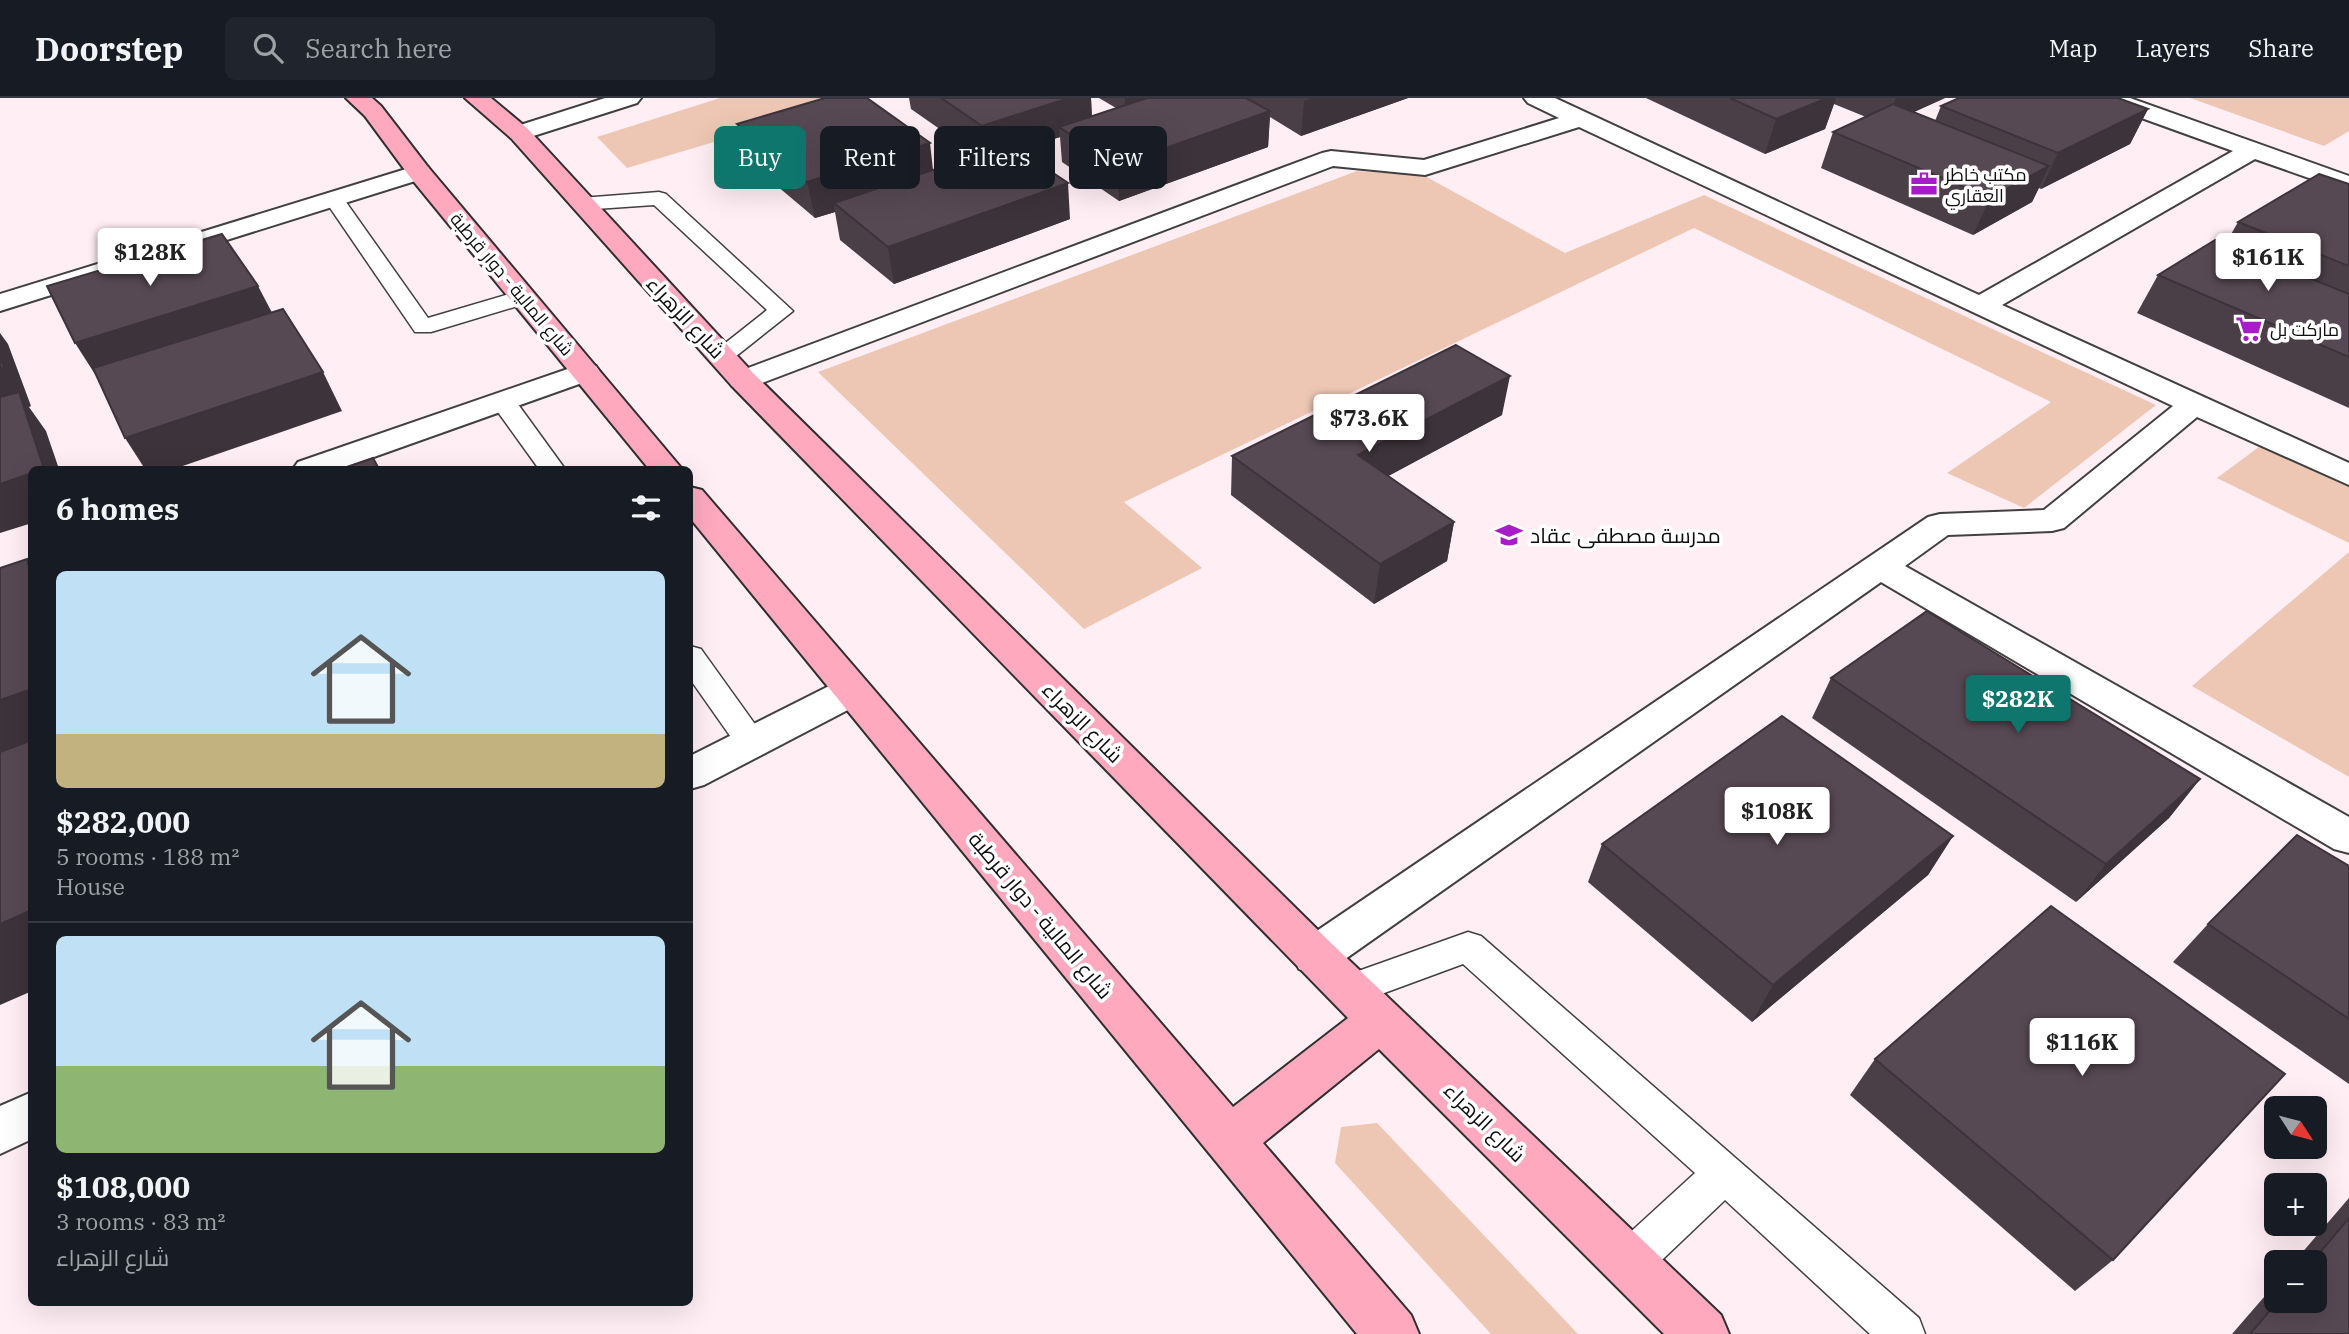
<!DOCTYPE html>
<html lang="en">
<head>
<meta charset="utf-8">
<style>
  :root { --surface:#171b24; --page:#20242c; --text:#f1f3f6; --muted:#9ea1a6; --line:#363941; --accent:#0f766e }
  body { margin:0; font-family:"IBM Plex Serif",Cairo,serif; background:var(--page); color:var(--text); height:100vh; display:flex; flex-direction:column; font-size:26px; white-space:nowrap }
  * { box-sizing:border-box; margin:0 }
  p { font-size:23px; color:var(--muted) }
  .icon { flex:none; width:38px; height:38px; fill:none; stroke:currentColor; stroke-width:2; stroke-linecap:round; stroke-linejoin:round }
  .map { position:relative; flex:1; overflow:hidden }
  .panel { position:absolute; left:28px; top:368px; width:665px; height:840px; display:flex; flex-direction:column; background:var(--surface); border-radius:10px; box-shadow:0 7px 28px #0002 }
  .panel>* { flex:none }
  .banner { position:absolute; left:714px; top:28px; width:665px; height:63px; display:flex; gap:14px }
  .needle { width:46px; rotate:126deg }
  .controls { position:absolute; left:2264px; top:998px; display:grid; gap:14px }
  .controls a { display:grid; place-items:center; width:63px; height:63px; border-radius:10px; background:var(--surface); box-shadow:0 7px 28px #0002; font-size:35px }
  .price { position:absolute; translate:-50% -60px; padding:0 16px; border-radius:7px; background:#fff; color:#222; font-size:23px; line-height:46px; filter:drop-shadow(0 2px 4px #0008) }
  .price::after { content:''; position:absolute; left:50%; top:42px; width:21px; height:16px; margin-left:-10px; background:inherit; clip-path:polygon(0 0,100% 0,50% 100%) }
  .price.current { background:var(--accent); color:#fff }
  ul { padding:0; list-style:none }
  li { display:grid; align-content:center; gap:14px; height:371px; padding:0 28px }
  li+li { border-top:2px solid var(--line) }
  li span { display:grid; place-items:center; height:217px; border-radius:10px; color:#555 }
  li>.icon { margin-inline-start:auto }
  span .icon { width:126px; height:126px; fill:#fffc; stroke-width:1 }
  li b { font-size:30px }
  h2 { display:flex; justify-content:space-between; align-items:center; height:84px; padding:0 28px; font-size:30px }
  .tag { padding:0 24px; border-radius:10px; background:var(--surface); box-shadow:0 7px 28px #0002; font-size:24px; line-height:63px }
  .tag.current { background:var(--accent); color:#fff }
  header { display:flex; align-items:center; gap:42px; box-sizing:border-box; height:98px; padding:0 35px; background:var(--surface); border-bottom:2px solid var(--line) }
  header strong { font-size:33px }
  nav { display:flex; gap:38px; margin-inline-start:auto; font-size:24px }
  .search { width:490px; height:63px; background:var(--page); display:flex; align-items:center; gap:18px; box-sizing:border-box; padding:0 24px; border-radius:10px; color:var(--muted); font-size:26px }
  .map>svg:first-child { display:block }
  .green { fill:#edc7b4 }
  .lines { fill:none; stroke-linecap:round; stroke-linejoin:round }
  .lane-casing { stroke:#404040; stroke-width:3 }
  .street-casing { stroke:#404040; stroke-width:4 }
  .secondary-casing { stroke:#2f2f2f; stroke-width:4 }
  .lane { fill:#fff; fill-rule:evenodd }
  .street { fill:#fff; fill-rule:evenodd }
  .secondary { fill:#ffa9bf; fill-rule:evenodd }
  .wall { fill:#4b3f47 }
  .shaded-wall { fill:#3d333a }
  .building { fill:#574953; stroke:#3d333a; stroke-width:2 }
  .labels { text-anchor:middle; dominant-baseline:central; stroke-width:7; stroke-linejoin:round; paint-order:stroke }
  .far-poi-label { font-size:18px; fill:#0d0d0d; stroke:#fff; text-anchor:start }
  .far-street-label { font-size:18px; fill:#0d0d0d; stroke:#fff }
  .street-label { font-size:21px; fill:#0d0d0d; stroke:#fff }
  .poi-label { font-size:21px; fill:#0d0d0d; stroke:#fff; text-anchor:start }
</style>
</head>
<body>
<header>
<strong>Doorstep</strong>
<div class="search"><svg class="icon" aria-label="search" viewBox="0 0 24 24"><circle cx="10" cy="10" r="6"/><path d="M15 15l6 6"/></svg>Search here</div>
<nav><a>Map</a><a>Layers</a><a>Share</a></nav>
</header>
<div class="map">
<svg width="2349" height="1236" viewBox="0 0 2349 1236">
  <rect width="100%" height="100%" fill="#ffeef4"/>
  <g class="green">
    <path d="M720,0H861L627,70L597,39Z"/>
    <path d="M2190,0H2349V33L2324,48Z"/>
    <path d="M1357,73L1423,77L1565,155L1704,97L2156,307L2024,410L1947,375L2051,304L1694,130L1124,404L1202,470L1084,531L818,274Z"/>
    <path d="M2263,346L2349,387V445L2217,380Z"/>
    <path d="M2349,454V679L2192,588Z"/>
    <path d="M1377,1025L1578,1236H1491L1335,1065L1341,1029Z"/>
  </g>
  <g class="lines">
    <g class="lane-casing">
      <g id="lane">
        <path d="M659,94L666,96L793,213L730,263L721,265L712,263L709,258L767,212L654,107L581,112L574,110L570,106L574,102L581,100Z"/>
        <path d="M334,95L341,97L428,220L523,192L531,194L534,199L531,204L431,234H415L324,101L327,97Z"/>
        <path d="M503,295L512,298L565,371H539L490,303L494,298Z"/>
        <path d="M690,548L701,551L762,636L767,644L762,652L751,656L740,652L690,581Z"/>
        <path d="M1468,834L1481,838L1919,1220L1925,1236H1870L1725,1102L1643,1180L1628,1186L1613,1180L1607,1165L1613,1150L1695,1075L1463,866L1349,908L1336,903L1330,892L1336,881Z"/>
      </g>
    </g>
    <g class="street-casing">
      <g id="street">
        <path d="M605,0H641L637,5L527,40L519,42L511,40L507,35L511,30Z"/>
        <path d="M1524,0H1555L1979,197L2233,53L2100,5L2096,0H2130L2349,78V94L2255,61L2002,207L2349,365V387L2197,319L2064,430L2052,433L1948,437L1905,468L2349,719V755L2334,751L1881,484L1331,871L1315,877L1299,871L1293,858L1299,845L1928,419L1940,416L2044,412L2173,308L1579,29L1425,77L1333,68L754,288L743,291L732,288L728,282L732,276L1322,55L1331,53L1424,62L1559,20L1528,5Z"/>
        <path d="M419,67L428,69L431,74L428,79L0,213V196Z"/>
        <path d="M585,265L596,268L600,274L596,280L340,371H293L298,364Z"/>
        <path d="M852,579L865,583L871,593L865,603L704,687L690,691V658L839,583Z"/>
        <path d="M32,994V1041L0,1056V1008Z"/>
      </g>
    </g>
    <g class="secondary-casing">
      <g id="secondary">
        <path d="M346,0H372L381,8L428,69L682,371H649L410,79L365,18Z"/>
        <path d="M465,0H491L527,30L754,276L1331,845L1721,1217L1729,1236H1664L1379,951L1263,1045L1411,1217L1419,1236H1357L690,420V389L702,392L1233,1009L1348,920L732,288L511,40Z"/>
      </g>
    </g>
    <use href="#lane" class="lane"/>
    <use href="#street" class="street"/>
    <use href="#secondary" class="secondary"/>
  </g>
  <g class="wall">
    <path d="M909,0H1091L1092,18L1116,10L1099,0H1408L1301,38L1270,19L1268,49L1119,103L1062,64L1060,39L1019,52L1070,121L894,186L840,142L835,114L815,120L745,61L737,26L933,72L977,57L911,11Z"/>
    <path d="M1646,0H1945L1913,14L1935,23L1941,8L2148,11L2130,46L2041,91L2039,90L2032,104L1973,137L1821,70L1833,34L1866,19L1834,6L1825,31L1765,56Z"/>
    <path d="M2349,86V310L2137,215L2158,177L2225,147L2238,124Z"/>
    <path d="M1502,317L1388,378L1454,424L1447,463L1374,506L1231,397L1232,358Z"/>
    <path d="M1831,580L2200,681L2169,720L2076,804L1812,620Z"/>
    <path d="M1953,738L1928,777L1752,924L1588,784L1602,746Z"/>
    <path d="M2349,768V986L2173,864L2208,826Z"/>
    <path d="M1875,961L2113,1162L2075,1193L1850,997Z"/>
    <path d="M2349,1100V1236H2232L2277,1184V1202H2315V1164H2294Z"/>
  </g>
  <g class="shaded-wall">
    <path d="M1069,0H1091L1092,28L1059,29L1060,39L986,63L982,28Z"/>
    <path d="M1125,0H1175L1126,16Z"/>
    <path d="M1311,0H1408L1301,38L1304,3Z"/>
    <path d="M1827,0H1836L1825,31L1765,56L1776,21Z"/>
    <path d="M1896,0H1945L1886,27Z"/>
    <path d="M2148,11L2130,46L2041,91L2058,55Z"/>
    <path d="M1270,13L1268,49L1119,103L1118,67Z"/>
    <path d="M930,45L934,81L834,105L835,114L815,120L807,84Z"/>
    <path d="M2049,68L2032,104L1973,137L1990,100Z"/>
    <path d="M1068,85L1070,121L894,186L888,149Z"/>
    <path d="M258,188L278,226L100,284L75,245Z"/>
    <path d="M0,235L8,246L31,308L29,309L46,333L59,371H44L0,318Z"/>
    <path d="M323,274L342,313L174,371H145L125,340Z"/>
    <path d="M1510,278L1502,317L1353,397L1358,357Z"/>
    <path d="M32,375V425L0,435V386Z"/>
    <path d="M1454,424L1447,463L1374,506L1380,466Z"/>
    <path d="M27,461L32,467V480Z"/>
    <path d="M32,591V668L0,680V602Z"/>
    <path d="M2200,681L2169,720L2076,804L2106,766Z"/>
    <path d="M1953,738L1928,777L1752,924L1773,887Z"/>
    <path d="M32,812V893L0,907V826Z"/>
  </g>
  <g class="building">
    <path d="M825,0H867L930,45L807,84L737,26Z"/>
    <path d="M941,0H1069L982,28Z"/>
    <path d="M1147,0H1246L1270,13L1118,67L1059,29Z"/>
    <path d="M1730,0H1827L1776,21Z"/>
    <path d="M1959,0H2118L2148,11L2058,55L1941,8Z"/>
    <path d="M1893,6L2049,68L1990,100L1833,34Z"/>
    <path d="M1010,46L1068,85L888,149L834,105Z"/>
    <path d="M2319,76L2349,86V168L2238,124Z"/>
    <path d="M222,136L258,188L75,245L47,188Z"/>
    <path d="M2215,142L2349,196V259L2158,177Z"/>
    <path d="M283,211L323,274L125,340L93,270Z"/>
    <path d="M1456,247L1510,278L1358,357L1454,424L1380,466L1232,358Z"/>
    <path d="M0,259L4,269L0,270Z"/>
    <path d="M19,294L44,371H32V375L0,386V299Z"/>
    <path d="M373,360L379,371H341Z"/>
    <path d="M27,461L32,480V591L0,602V470Z"/>
    <path d="M1927,513L2200,681L2106,766L1831,580Z"/>
    <path d="M1782,618L1953,738L1773,887L1602,746Z"/>
    <path d="M32,642V812L0,826V654Z"/>
    <path d="M2297,737L2349,768V921L2208,826Z"/>
    <path d="M2051,808L2285,976L2113,1162L1875,961Z"/>
    <path d="M2349,1120V1236H2250L2279,1202H2315V1164H2312Z"/>
  </g>
  <defs>
    <g id="office-bare" transform="scale(2.1)"><path d="M-6-3h4V-5.5h4V-3h4V5H-6ZM-1-4.5V-3h2v-1.5ZM-6 0V1H6V0Z" fill="#a71bc8" stroke="#fff" stroke-width="2.5" paint-order="stroke"/></g>
    <g id="supermarket-bare" transform="scale(2.1)"><path d="M-6-5.5h2.5l.6 2H6L4.5 2H-2.5L-4.4-4H-6ZM-1.5 3.2a1.3 1.3 0 1 0 .1 0ZM3 3.2a1.3 1.3 0 1 0 .1 0Z" fill="#a71bc8" stroke="#fff" stroke-width="2.5" paint-order="stroke"/></g>
    <g id="school-bare" transform="scale(2.1)"><path d="M0-5L7-2L0 1L-7-2ZM-4 1L0 2.5L4 1V4Q0 6-4 4Z" fill="#a71bc8" stroke="#fff" stroke-width="2.5" paint-order="stroke"/></g>
  </defs>
  <g fill-rule="evenodd">
    <use href="#office-bare" x="1924" y="86"/>
    <use href="#supermarket-bare" x="2249" y="231"/>
    <use href="#school-bare" x="1509" y="437"/>
  </g>
  <g class="labels">
    <g class="far-poi-label">
      <text x="1945" y="76">مكتب خاطر<tspan x="1945" dy="21">العقاري</tspan></text>
      <text x="2270" y="231">ماركت بل</text>
    </g>
    <g class="far-street-label">
      <text transform="translate(512 186) rotate(50)">شارع المالية - دوار قرطبة</text>
    </g>
    <g class="street-label">
      <text transform="translate(686 219) rotate(47)">شارع الزهراء</text>
      <text transform="translate(1083 624) rotate(45)">شارع الزهراء</text>
      <text transform="translate(1041 817) rotate(50)">شارع المالية - دوار قرطبة</text>
      <text transform="translate(1485 1024) rotate(44)">شارع الزهراء</text>
    </g>
    <g class="poi-label">
      <text x="1530" y="437">مدرسة مصطفى عقاد</text>
    </g>
  </g>
</svg>
<div class="controls">
<a><svg class="needle" viewBox="-14 -14 28 28"><path d="M0-13l5 13h-10z" fill="#e53935"/><path d="M0 13l5-13h-10z" fill="#9ea1a6"/></svg></a>
<a>+</a>
<a>−</a>
</div>
<b class="price" style="left:150px;top:190px">$128K</b>
<b class="price" style="left:2268px;top:195px">$161K</b>
<b class="price" style="left:1369px;top:356px">$73.6K</b>
<b class="price current" style="left:2018px;top:637px">$282K</b>
<b class="price" style="left:1777px;top:749px">$108K</b>
<b class="price" style="left:2082px;top:980px">$116K</b>
<div class="banner">
<a class="tag current">Buy</a>
<a class="tag">Rent</a>
<a class="tag">Filters</a>
<a class="tag">New</a>
</div>
<section class="panel">
<h2>6 homes<svg class="icon" aria-label="filters" viewBox="0 0 24 24"><path d="M4 7h16M4 17h16"/><circle cx="9" cy="7" r="2"/><circle cx="15" cy="17" r="2"/></svg></h2>
<ul>
<li><span style="background:linear-gradient(#bfe0f5 75%,#c2b280 0)"><svg class="icon" aria-label="home" viewBox="0 0 24 24"><path d="M3 11l9-7 9 7M6 9v11h12V9"/></svg></span><div><b>$282,000</b><p>5 rooms · 188 m²</p><p>House</p></div></li>
<li><span style="background:linear-gradient(#bfe0f5 60%,#8fb573 0)"><svg class="icon" aria-label="home" viewBox="0 0 24 24"><path d="M3 11l9-7 9 7M6 9v11h12V9"/></svg></span><div><b>$108,000</b><p>3 rooms · 83 m²</p><p>شارع الزهراء</p></div></li>
</ul>
</section>
</div>
</body>
</html>
